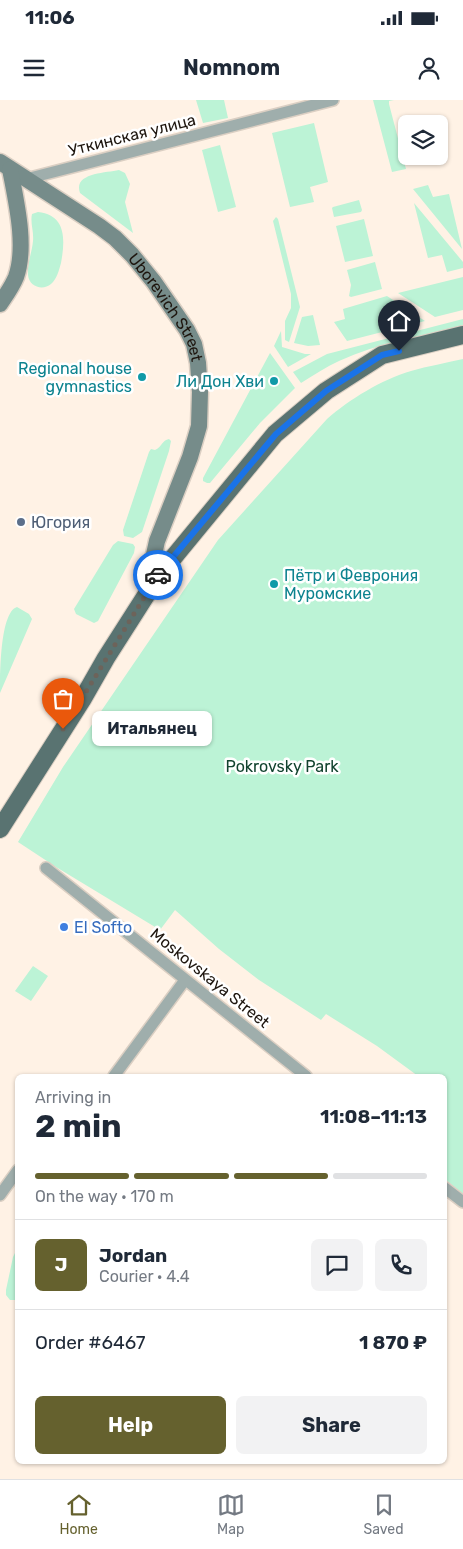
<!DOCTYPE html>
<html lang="en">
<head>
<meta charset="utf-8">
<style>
	:root { --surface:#fff; --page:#f2f2f3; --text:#1f2937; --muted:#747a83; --line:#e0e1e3; --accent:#65612e }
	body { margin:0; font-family:Rubik,sans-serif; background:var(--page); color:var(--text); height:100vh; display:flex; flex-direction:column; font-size:19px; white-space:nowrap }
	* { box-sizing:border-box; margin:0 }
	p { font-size:16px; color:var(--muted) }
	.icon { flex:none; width:28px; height:28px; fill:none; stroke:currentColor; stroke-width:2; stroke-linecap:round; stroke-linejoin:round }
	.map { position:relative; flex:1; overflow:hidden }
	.panel { position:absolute; left:15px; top:974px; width:432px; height:390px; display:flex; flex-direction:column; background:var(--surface); border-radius:8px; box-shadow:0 1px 4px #0004 }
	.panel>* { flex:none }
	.tools { position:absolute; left:398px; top:15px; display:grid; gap:10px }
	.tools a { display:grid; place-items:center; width:50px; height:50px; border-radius:8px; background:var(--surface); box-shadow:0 1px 4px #0004; font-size:25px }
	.pin { position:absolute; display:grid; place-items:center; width:42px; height:42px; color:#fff; margin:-51px -21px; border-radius:50% 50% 50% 0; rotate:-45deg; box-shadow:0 0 5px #0007 }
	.pin .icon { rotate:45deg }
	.courier { position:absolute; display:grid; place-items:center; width:50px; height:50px; margin:-25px; border:4px solid #1a73e8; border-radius:50%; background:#fff; color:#222; box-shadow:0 1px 6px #0007 }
	.bubble { position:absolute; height:35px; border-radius:8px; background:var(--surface); box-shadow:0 1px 4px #0004; font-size:16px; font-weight:700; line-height:35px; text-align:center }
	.summary em { font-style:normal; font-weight:700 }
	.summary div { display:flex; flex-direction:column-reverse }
	.summary { display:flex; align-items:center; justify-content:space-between; height:85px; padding:0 20px }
	h1 { font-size:32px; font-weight:700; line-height:38px }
	.bar { display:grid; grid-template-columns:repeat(4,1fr); gap:8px 5px; align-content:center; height:60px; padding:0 20px }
	.bar i { height:6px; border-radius:4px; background:var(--line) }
	.bar .active { background:var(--accent) }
	.bar p { grid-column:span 4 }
	.line { display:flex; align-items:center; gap:12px; padding:0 20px; border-top:1px solid var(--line) }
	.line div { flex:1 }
	.round { display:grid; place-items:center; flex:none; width:52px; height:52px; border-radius:8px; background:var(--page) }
	.action { display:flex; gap:10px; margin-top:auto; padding:10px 20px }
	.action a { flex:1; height:58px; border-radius:8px; background:var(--accent); color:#fff; font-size:20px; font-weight:700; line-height:58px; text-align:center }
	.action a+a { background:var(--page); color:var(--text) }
	.status { display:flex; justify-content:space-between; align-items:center; height:35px; padding:0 25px; background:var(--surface); direction:ltr }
	.status svg { height:14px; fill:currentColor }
	header { display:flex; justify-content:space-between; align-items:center; height:65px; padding:0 20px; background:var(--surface); font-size:22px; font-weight:700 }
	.tabs { display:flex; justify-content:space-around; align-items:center; height:70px; border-top:1px solid var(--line); background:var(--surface); font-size:14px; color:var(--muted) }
	.tabs a { display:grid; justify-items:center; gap:2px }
	.tabs .active { color:var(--accent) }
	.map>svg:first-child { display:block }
	.green { fill:#bcf3d6 }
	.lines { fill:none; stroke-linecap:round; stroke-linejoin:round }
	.street-casing { stroke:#dbcfc3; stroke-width:14 }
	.secondary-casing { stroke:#dbcfc3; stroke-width:19 }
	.primary-casing { stroke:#dbcfc3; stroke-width:20 }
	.street { stroke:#9faeac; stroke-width:11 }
	.secondary { stroke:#768c8a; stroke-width:16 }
	.primary { stroke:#597371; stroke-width:18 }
	.done { stroke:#6d635a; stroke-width:5; stroke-dasharray:0 9 }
	.route { stroke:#1a73e8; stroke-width:6 }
	.culture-dot { fill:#0f9aa8; stroke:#fff; stroke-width:2 }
	.service-dot { fill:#5c6f8a; stroke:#fff; stroke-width:2 }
	.shop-dot { fill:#3f7fe0; stroke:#fff; stroke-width:2 }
	.labels { text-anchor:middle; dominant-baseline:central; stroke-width:5; stroke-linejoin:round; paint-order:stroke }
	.street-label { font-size:16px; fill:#1e160f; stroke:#fff }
	.culture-label { font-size:16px; fill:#0d838f; stroke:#fff; text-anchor:end }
	.service-label { font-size:16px; fill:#4e5e75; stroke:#fff; text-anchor:start }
	.park-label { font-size:16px; fill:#12432f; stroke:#fff }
	.shop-label { font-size:16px; fill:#366cbe; stroke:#fff; text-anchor:start }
</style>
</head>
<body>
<div class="status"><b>11:06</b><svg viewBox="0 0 49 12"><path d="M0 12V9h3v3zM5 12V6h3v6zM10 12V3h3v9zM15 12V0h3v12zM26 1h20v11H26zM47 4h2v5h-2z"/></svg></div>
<header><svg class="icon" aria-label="menu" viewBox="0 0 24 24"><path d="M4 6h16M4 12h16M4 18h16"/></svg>Nomnom<svg class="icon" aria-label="person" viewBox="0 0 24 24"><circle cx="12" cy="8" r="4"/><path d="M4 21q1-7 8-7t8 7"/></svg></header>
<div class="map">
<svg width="463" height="1379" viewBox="0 0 463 1379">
	<rect width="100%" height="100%" fill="#fff2e5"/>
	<path class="green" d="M196 0H224L228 18 203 23Z
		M373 0H394L389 1V4L406 69 392 72Z
		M314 23 328 82 310 87 314 102 290 107 272 33Z
		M220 45 236 107 218 112 202 50Z
		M119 70 125 73 130 84 125 102 133 133 80 93C73 73 105 73 119 70Z
		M428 85 433 97 449 94 462 149 413 89Z
		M359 100 362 110 361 112 334 117 332 108 333 107Z
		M414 103 463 162V168L447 172 442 155 428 158Z
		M38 112C67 115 65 141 61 163 59 170 57 179 51 184 43 191 29 187 28 175 27 164 32 152 33 141 34 131 30 123 32 114Z
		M276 117 278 119 300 207 289 242 285 240V221L291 208V194L273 121Z
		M364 119 373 156 345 162 336 126Z
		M375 162 382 189 351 197 349 196 351 185 347 170Z
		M463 177V210L435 217 398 193Z
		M387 196 425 221 347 241 334 222 345 219 343 209Z
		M313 215 320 245 308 246 294 243 302 217Z
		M463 219V226C422 236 378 243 339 261 326 267 314 275 301 283L293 272 327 254Z
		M281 231 282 247 305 254H311L288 267 274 246Z
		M270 253 295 288 260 323 210 383H207L203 381V378Z
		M463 259V1094L445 1079V976H418L377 946 326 914 321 920 259 880 219 849 175 810 160 830 56 767 18 742 63 667 218 440 327 319C350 299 381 280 411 271 428 266 446 263 463 259Z
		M169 339 171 341 169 351 142 432 133 438 124 436 123 430 149 352 151 349 155 350C162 347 162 340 169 339Z
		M118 441 133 444 135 447 134 453 98 521 94 523 76 514 74 509 113 445Z
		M17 507 29 514 32 519 0 593C0 574 0 512 17 507Z
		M33 866 48 876 31 901 15 891Z
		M17 1149V1200H10L6 1195V1190L13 1157Z"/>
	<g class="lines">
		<g class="street-casing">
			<path id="street" d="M26 79 333 0
				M46 768 306 976
				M114 976 185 880
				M445 1088 463 1102
				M0 1095 18 1070"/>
		</g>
		<g class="secondary-casing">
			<g id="secondary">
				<path id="s1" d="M0 62 99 126 115 138 132 155 154 182 187 230 194 244 198 263 200 292 199 326 190 357 157 441 153 459 156 471 159 475"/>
				<path d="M0 204C6 195 12 187 16 177 27 146 16 101 10 69"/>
			</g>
		</g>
		<g class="primary-casing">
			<path id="primary" d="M0 729 82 600 106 558 159 475 275 334 326 291 382 255 463 235"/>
		</g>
		<use href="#street" class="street"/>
		<use href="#secondary" class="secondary"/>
		<use href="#primary" class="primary"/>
	</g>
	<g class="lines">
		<path class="done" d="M63 629 158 475"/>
		<path class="route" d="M158 475 276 334 326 291 382 255 399 251"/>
	</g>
	<g class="culture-dot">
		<circle cx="142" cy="277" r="5"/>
		<circle cx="274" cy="281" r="5"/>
		<circle cx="274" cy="484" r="5"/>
	</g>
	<circle class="service-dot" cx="21" cy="422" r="5"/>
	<circle class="shop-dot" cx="64" cy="827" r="5"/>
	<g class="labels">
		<g class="street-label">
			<text transform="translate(132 35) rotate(-14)">Уткинская улица</text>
			<text stroke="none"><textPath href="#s1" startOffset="225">Uborevich Street</textPath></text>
			<text transform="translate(210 878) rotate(39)">Moskovskaya Street</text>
		</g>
		<g class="culture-label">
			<text x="132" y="268">Regional house<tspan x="132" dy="18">gymnastics</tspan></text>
			<text x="264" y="281">Ли Дон Хви</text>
			<text x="284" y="475" text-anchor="start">Пётр и Феврония<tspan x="284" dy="18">Муромские</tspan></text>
		</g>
		<g class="service-label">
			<text x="31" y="422">Югория</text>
		</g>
		<g class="park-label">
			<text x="282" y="666">Pokrovsky Park</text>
		</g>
		<g class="shop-label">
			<text x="74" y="827">El Softo</text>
		</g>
	</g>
</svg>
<div class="tools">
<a><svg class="icon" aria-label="layers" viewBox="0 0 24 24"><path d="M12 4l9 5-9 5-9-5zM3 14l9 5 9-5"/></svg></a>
</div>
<div class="pin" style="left:63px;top:629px;background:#ea580c"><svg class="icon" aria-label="bag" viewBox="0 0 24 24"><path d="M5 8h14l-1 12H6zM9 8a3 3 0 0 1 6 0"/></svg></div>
<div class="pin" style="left:399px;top:251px;background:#1f2937"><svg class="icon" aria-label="home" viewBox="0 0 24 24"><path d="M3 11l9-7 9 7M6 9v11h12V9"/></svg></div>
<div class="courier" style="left:158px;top:475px"><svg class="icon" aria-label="car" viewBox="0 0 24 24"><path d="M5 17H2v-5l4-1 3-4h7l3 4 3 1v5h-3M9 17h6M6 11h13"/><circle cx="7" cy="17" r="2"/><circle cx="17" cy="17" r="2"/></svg></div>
<div class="bubble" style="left:92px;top:611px;width:120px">Итальянец</div>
<section class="panel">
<div class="summary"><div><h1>2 min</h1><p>Arriving in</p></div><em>11:08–11:13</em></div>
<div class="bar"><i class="active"></i><i class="active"></i><i class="active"></i><i></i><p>On the way · 170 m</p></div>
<div class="line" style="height:90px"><b class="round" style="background:var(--accent);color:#fff">J</b><div><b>Jordan</b><p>Courier · 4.4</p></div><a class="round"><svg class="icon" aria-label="chat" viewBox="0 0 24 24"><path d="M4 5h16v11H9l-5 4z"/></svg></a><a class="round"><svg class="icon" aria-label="phone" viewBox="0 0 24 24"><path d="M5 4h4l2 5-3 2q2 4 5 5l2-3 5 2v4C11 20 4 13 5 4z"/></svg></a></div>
<div class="line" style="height:65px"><div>Order #6467</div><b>1 870 ₽</b></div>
<div class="action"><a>Help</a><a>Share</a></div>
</section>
</div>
<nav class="tabs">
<a class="active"><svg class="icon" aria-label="home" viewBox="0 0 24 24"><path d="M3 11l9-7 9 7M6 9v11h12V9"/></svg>Home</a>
<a><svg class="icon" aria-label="map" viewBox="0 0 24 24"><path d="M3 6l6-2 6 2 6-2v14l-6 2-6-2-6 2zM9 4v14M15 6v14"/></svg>Map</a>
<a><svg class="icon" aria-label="saved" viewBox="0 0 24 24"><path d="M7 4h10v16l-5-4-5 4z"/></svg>Saved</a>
</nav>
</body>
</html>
